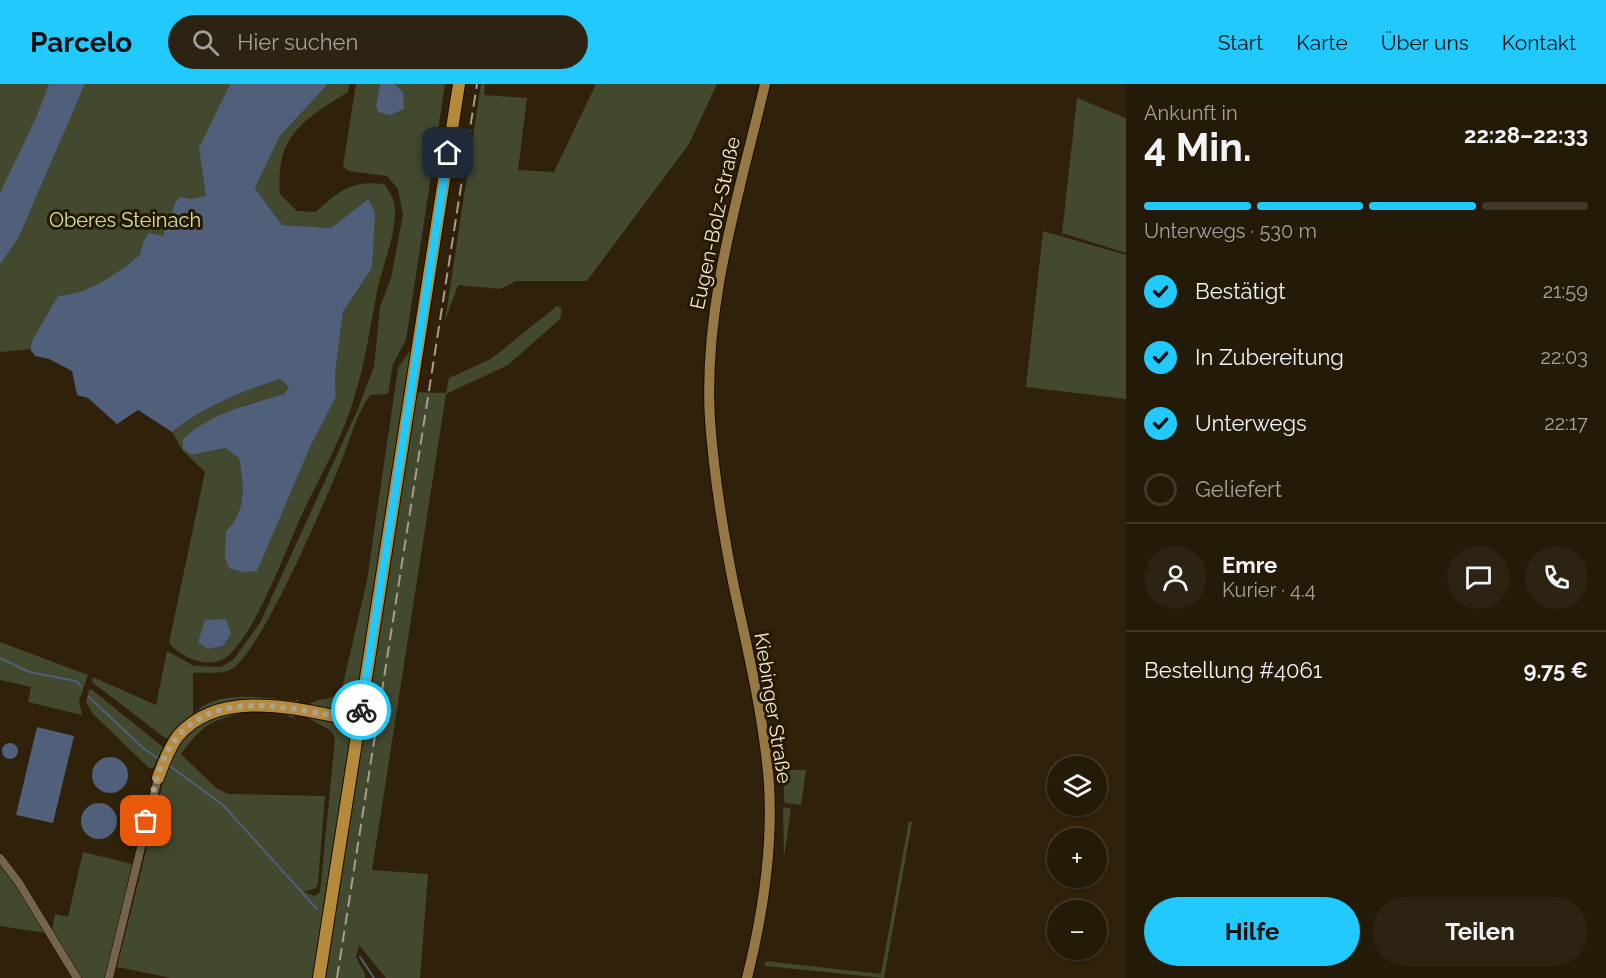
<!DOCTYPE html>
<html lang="de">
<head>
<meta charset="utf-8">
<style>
	:root { --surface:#241a08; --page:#2c2312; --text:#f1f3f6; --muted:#a3a19c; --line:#413829; --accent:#21c9fd }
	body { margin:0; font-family:Raleway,sans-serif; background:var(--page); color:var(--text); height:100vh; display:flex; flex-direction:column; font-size:22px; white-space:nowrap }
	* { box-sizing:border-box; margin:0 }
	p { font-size:20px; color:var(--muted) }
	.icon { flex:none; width:33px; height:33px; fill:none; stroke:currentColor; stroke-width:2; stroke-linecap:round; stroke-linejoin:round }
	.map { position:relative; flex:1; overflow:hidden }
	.details { display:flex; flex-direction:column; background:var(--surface); width:480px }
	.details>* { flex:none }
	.tools { position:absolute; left:1047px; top:672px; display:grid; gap:12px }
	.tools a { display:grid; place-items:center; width:60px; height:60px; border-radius:50%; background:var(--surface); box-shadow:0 2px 4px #0004,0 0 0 2px var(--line); font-size:30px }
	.pin { position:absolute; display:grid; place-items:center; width:51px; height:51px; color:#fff; margin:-26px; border-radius:12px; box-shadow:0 3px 9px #0006 }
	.courier { position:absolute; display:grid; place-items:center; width:60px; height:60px; margin:-30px; border:4px solid #21c9fd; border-radius:50%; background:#fff; color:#222; box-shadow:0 2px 8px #0007 }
	.head em { font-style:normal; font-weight:700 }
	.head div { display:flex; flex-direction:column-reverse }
	.head { display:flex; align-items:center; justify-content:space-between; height:102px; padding:0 18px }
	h1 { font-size:39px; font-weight:700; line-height:45px }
	.bar { display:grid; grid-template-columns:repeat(4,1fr); gap:9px 6px; align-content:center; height:72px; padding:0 18px }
	.bar i { height:8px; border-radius:4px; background:var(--line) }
	.bar .selected { background:var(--accent) }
	.bar p { grid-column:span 4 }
	.line { display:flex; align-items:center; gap:15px; padding:0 18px; border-top:2px solid var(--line) }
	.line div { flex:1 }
	.round { display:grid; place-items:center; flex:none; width:63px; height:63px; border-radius:32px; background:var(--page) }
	ol { padding:0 18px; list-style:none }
	li { display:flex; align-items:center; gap:18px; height:66px }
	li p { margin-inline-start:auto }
	li .icon { padding:6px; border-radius:50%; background:var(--accent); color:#111; stroke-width:4 }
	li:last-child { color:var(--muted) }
	li i { width:33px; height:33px; border:3px solid var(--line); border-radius:50% }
	.button { display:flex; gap:12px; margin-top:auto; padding:12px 18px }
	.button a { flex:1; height:69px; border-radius:36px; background:var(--accent); color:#111; font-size:24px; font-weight:700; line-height:69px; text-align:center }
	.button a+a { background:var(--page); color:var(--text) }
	header { display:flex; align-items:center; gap:36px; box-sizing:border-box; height:84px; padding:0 30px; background:var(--accent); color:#111 }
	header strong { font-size:28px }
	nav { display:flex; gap:33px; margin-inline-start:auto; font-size:21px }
	.search { width:420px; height:54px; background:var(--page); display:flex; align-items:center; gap:15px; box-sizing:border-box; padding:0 21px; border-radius:33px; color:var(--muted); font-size:22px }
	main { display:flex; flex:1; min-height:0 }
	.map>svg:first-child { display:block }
	.green { fill:#42492f }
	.water { fill:#505f7a }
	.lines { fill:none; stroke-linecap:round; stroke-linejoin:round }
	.stream { stroke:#505f7a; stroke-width:2 }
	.street-casing { stroke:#180b00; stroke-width:9 }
	.secondary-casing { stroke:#180b00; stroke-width:12 }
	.primary-casing { stroke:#180b00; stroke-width:14 }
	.street { stroke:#75644b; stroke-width:8 }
	.secondary { stroke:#957843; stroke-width:10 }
	.primary { stroke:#b58b3b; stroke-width:12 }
	.rail { stroke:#a99d8c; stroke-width:2; stroke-dasharray:12 6; stroke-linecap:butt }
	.done { stroke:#ada291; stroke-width:6; stroke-dasharray:0 10.8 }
	.route { stroke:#21c9fd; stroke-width:8 }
	.labels { text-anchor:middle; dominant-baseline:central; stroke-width:6; stroke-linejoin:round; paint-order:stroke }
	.park-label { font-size:20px; fill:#d2e1a7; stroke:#261902 }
	.street-label { font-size:20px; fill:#f1e7d9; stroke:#261902 }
</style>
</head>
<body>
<header>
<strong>Parcelo</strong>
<div class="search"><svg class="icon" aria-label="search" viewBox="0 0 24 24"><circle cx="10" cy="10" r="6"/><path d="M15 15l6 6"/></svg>Hier suchen</div>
<nav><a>Start</a><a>Karte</a><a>Über uns</a><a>Kontakt</a></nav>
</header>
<main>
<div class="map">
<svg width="1126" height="894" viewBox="0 0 1126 894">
	<rect width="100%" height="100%" fill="#30220a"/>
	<path class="green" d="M0 0H55L0 119Z
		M85 0H230L220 21 204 204 33 255 30 265 0 268V181L19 153Z
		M328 0H349L348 8C303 36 275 52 280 110L297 127 316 128C339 107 351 96 384 100 392 110 396 119 395 133 393 159 382 183 377 208 370 243 365 280 354 314 343 353 319 394 302 430 286 466 256 547 229 571 212 587 182 575 169 559L205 388 183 367 172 348C205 322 241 308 280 295L289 303 284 310 243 321 192 371 225 364 239 374C244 402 247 426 226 447L256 487 311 361 336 313 335 292 343 228 372 184 368 115 331 144 282 141 255 104 280 52Z
		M356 0H380L376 21 403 8 395 0H445L406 256 393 280 388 310 370 311C356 331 350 356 341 378 325 417 261 570 230 586 219 591 204 587 193 589V632C212 604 266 614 295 617L300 614 295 621 247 617 171 655 165 654 92 598 93 593 156 621 167 567 194 582 221 583 233 576 260 539 357 327 374 283 380 223 391 194 403 131 398 105 387 92 349 87 343 82Z
		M481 0H485L484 11 527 14 518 86 554 88 596 0H717L689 60 587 197H516L500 205 458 201 445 237Z
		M1077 14 1126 34V169L1062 149Z
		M1043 147 1126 171V315L1026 303Z
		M557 222 562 225 560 235 508 281 446 310 372 786 428 790 420 894H386L359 861 356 873 365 890V894H171L117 883 166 687C191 624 231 624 290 629L296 636C274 620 232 628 210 640 198 647 189 659 181 670L216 704 228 710 325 712 318 798 316 804 304 808 315 812 320 808 335 655 331 647 308 634V621C320 612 332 619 342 605L367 496 398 284 411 265 404 308 446 309 449 294 491 275Z
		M0 558 88 591 79 617 82 631 28 618 31 603 0 596Z
		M91 605 163 663 153 684H149L93 630 86 618 89 606Z
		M783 686H806L801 721 785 719 784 716Z
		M783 723 791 725 784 773Z
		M909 737 912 738 884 894 765 882V877L881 890Z
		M83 768 132 780 106 894H81L52 846 55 830 68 833Z
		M0 779 17 800 46 849 0 842Z"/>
	<path class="water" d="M49 0H85L19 153 0 181V109L36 34Z
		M230 0H328L280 52 255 104 282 141 331 144 368 115 375 128 372 184 343 228 335 292 336 313 311 361 257 487 243 488 229 484 225 474 226 447C247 426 244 402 239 374L225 364 192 371 183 365V355C211 329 248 320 284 310L289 303 280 295C241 308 205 322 172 348L138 326 117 340 88 314 77 311 72 287 49 275 35 272 30 265 33 255 58 212C89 210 117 190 140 171L143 158 149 149 163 152 176 117 181 113 191 115 206 112 199 64Z
		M380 0H395L403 8 404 25 390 31 378 28 376 21Z
		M226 535 231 550 223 562 208 565 198 558 205 536Z
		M37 643 74 652 53 739 16 731Z
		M2 667a8 8 0 1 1 16 0a8 8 0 1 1-16 0Z
		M92 691a18 18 0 1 1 36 0a18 18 0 1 1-36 0Z
		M81 737a18 18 0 1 1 36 0a18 18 0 1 1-36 0Z"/>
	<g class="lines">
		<path class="stream" d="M0 574 29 588 76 597 81 602
			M89 613 143 664 159 675
			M167 680 223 721 317 825
			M360 873 374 894"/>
		<g class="street-casing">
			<path id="street" d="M0 774 19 799 77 894
				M109 894 158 694"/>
		</g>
		<g class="secondary-casing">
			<path id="secondary" d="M747 894C763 830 773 766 769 700 764 633 748 568 734 503 723 448 714 392 710 336 703 221 739 111 765 0"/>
		</g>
		<g class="primary-casing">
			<path id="primary" d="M158 694C163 680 169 664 178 652 222 601 304 627 359 637
				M319 894 459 0"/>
		</g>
		<use href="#street" class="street"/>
		<use href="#secondary" class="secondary"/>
		<use href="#primary" class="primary"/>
		<path class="rail" d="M337 894 477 0"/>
	</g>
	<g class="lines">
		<path class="done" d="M146 737C153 709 159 674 179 651 224 602 302 627 359 637L361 626"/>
		<path class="route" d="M361 626 448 69"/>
	</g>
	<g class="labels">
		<g class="park-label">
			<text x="125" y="136">Oberes Steinach</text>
		</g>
		<g class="street-label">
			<text transform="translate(715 139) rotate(-78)">Eugen-Bolz-Straße</text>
			<text transform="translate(773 624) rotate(81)">Kiebinger Straße</text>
		</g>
	</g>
</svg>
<div class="tools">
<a><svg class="icon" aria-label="layers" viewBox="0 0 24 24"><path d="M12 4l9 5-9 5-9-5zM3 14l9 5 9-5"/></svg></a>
<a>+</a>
<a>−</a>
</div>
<div class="pin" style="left:146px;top:737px;background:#ea580c"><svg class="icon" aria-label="bag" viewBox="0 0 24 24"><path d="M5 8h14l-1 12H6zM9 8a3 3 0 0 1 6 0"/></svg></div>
<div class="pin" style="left:448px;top:69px;background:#1f2937"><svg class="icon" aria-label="home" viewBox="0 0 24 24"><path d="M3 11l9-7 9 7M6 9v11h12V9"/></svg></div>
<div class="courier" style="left:361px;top:626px"><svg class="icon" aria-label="bike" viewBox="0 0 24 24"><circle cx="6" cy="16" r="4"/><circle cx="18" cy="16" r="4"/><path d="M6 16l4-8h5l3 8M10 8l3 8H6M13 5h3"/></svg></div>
</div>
<section class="details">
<div class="head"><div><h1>4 Min.</h1><p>Ankunft in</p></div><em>22:28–22:33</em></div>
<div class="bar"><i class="selected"></i><i class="selected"></i><i class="selected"></i><i></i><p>Unterwegs · 530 m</p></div>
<ol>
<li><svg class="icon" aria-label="check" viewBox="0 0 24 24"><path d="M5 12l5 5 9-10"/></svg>Bestätigt<p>21:59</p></li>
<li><svg class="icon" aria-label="check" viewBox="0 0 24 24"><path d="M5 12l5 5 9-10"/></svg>In Zubereitung<p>22:03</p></li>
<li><svg class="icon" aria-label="check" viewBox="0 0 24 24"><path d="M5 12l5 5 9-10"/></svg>Unterwegs<p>22:17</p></li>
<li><i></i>Geliefert</li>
</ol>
<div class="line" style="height:108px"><a class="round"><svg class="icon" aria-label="person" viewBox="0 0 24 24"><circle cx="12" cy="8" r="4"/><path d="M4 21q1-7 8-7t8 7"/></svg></a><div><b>Emre</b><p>Kurier · 4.4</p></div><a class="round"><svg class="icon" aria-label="chat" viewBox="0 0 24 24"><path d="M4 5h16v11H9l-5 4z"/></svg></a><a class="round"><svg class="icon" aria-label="phone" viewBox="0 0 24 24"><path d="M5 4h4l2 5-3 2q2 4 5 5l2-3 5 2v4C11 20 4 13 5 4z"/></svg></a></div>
<div class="line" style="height:78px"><div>Bestellung #4061</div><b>9.75 €</b></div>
<div class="button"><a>Hilfe</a><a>Teilen</a></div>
</section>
</main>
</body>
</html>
